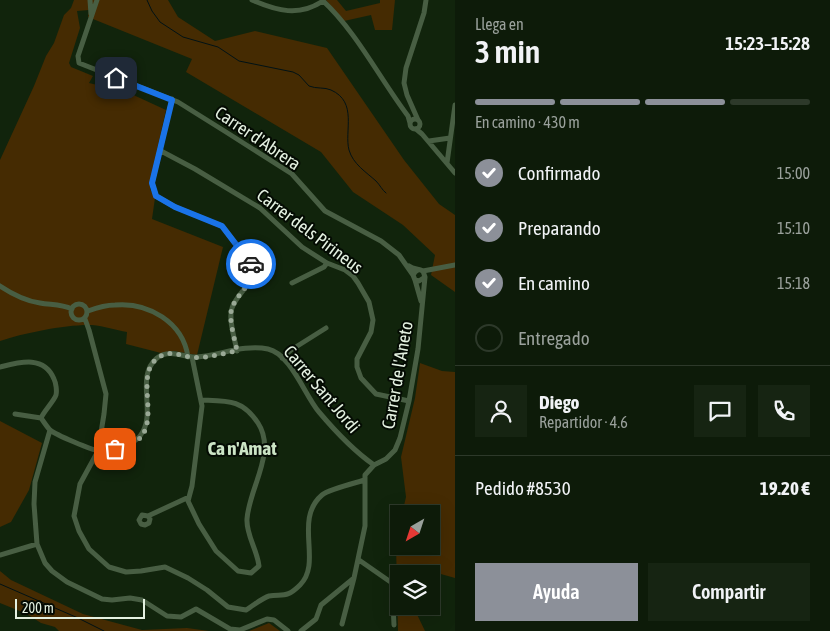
<!DOCTYPE html>
<html lang="es">
<head>
<meta charset="utf-8">
<style>
	:root { --surface:#0d1b09; --page:#162412; --text:#f1f3f6; --muted:#9aa19c; --line:#2d392a; --accent:#8c9099 }
	body { margin:0; font-family:"Asap Condensed",sans-serif; background:var(--page); color:var(--text); height:100vh; display:flex; flex-direction:column; font-size:19px; white-space:nowrap }
	* { box-sizing:border-box; margin:0 }
	p { font-size:16px; color:var(--muted) }
	.icon { flex:none; width:28px; height:28px; fill:none; stroke:currentColor; stroke-width:2; stroke-linecap:round; stroke-linejoin:round }
	.map { position:relative; flex:1; overflow:hidden }
	.side { display:flex; flex-direction:column; background:var(--surface); width:375px }
	.side>* { flex:none }
	.needle { width:32px; rotate:219deg }
	.buttons { position:absolute; left:390px; top:505px; display:grid; gap:10px }
	.buttons a { display:grid; place-items:center; width:50px; height:50px; border-radius:0px; background:var(--surface); box-shadow:0 5px 20px #0002,0 0 0 1px var(--line); font-size:25px }
	.scale { position:absolute; left:15px; bottom:12px; width:130px; box-sizing:border-box; padding-left:5px; border:2px solid #e4f1e1; border-top:0; font-size:14px; line-height:18px; white-space:nowrap; color:#e4f1e1; -webkit-text-stroke:4px #040b03; paint-order:stroke }
	.pin { position:absolute; display:grid; place-items:center; width:42px; height:42px; color:#fff; margin:-21px; border-radius:10px; box-shadow:0 2px 8px #0006 }
	.courier { position:absolute; display:grid; place-items:center; width:50px; height:50px; margin:-25px; border:4px solid #1a73e8; border-radius:50%; background:#fff; color:#222; box-shadow:0 1px 6px #0007 }
	.summary em { font-style:normal; font-weight:600 }
	.summary div { display:flex; flex-direction:column-reverse }
	.summary { display:flex; align-items:center; justify-content:space-between; height:85px; padding:0 20px }
	h1 { font-size:32px; font-weight:600; line-height:38px }
	.bar { display:grid; grid-template-columns:repeat(4,1fr); gap:8px 5px; align-content:center; height:60px; padding:0 20px }
	.bar i { height:6px; border-radius:4px; background:var(--line) }
	.bar .current { background:var(--accent) }
	.bar p { grid-column:span 4 }
	.line { display:flex; align-items:center; gap:12px; padding:0 20px; border-top:1px solid var(--line) }
	.line div { flex:1 }
	.round { display:grid; place-items:center; flex:none; width:52px; height:52px; border-radius:0px; background:var(--page) }
	ol { padding:0 20px; list-style:none }
	li { display:flex; align-items:center; gap:15px; height:55px }
	li p { margin-inline-start:auto }
	li .icon { padding:5px; border-radius:50%; background:var(--accent); color:#fff; stroke-width:4 }
	li:last-child { color:var(--muted) }
	li i { width:28px; height:28px; border:2px solid var(--line); border-radius:50% }
	.action { display:flex; gap:10px; margin-top:auto; padding:10px 20px }
	.action a { flex:1; height:58px; border-radius:0px; background:var(--accent); color:#fff; font-size:20px; font-weight:600; line-height:58px; text-align:center }
	.action a+a { background:var(--page); color:var(--text) }
	main { display:flex; flex:1; min-height:0 }
	.map>svg:first-child { display:block }
	.green { fill:#452b02 }
	.lines { fill:none; stroke-linecap:round; stroke-linejoin:round }
	.stream { stroke:#011215; stroke-width:1 }
	.minor { stroke:#485e43; stroke-width:5 }
	.done { stroke:#9aa996; stroke-width:5; stroke-dasharray:0 9 }
	.route { stroke:#1a73e8; stroke-width:6 }
	.labels { text-anchor:middle; dominant-baseline:central; stroke-width:4; stroke-linejoin:round; paint-order:stroke }
	.street-label { font-size:18px; fill:#e4f1e1; stroke:#040b03 }
	.neighbourhood-label { font-size:19px; font-weight:bold; fill:#cbe4c5; stroke:#040b03 }
</style>
</head>
<body>
<main>
<div class="map">
<svg width="455" height="631" viewBox="0 0 455 631">
	<rect width="100%" height="100%" fill="#11240c"/>
	<path class="green" d="M74 0H168L178 17 215 41 255 31 327 48 404 160 439 204 455 215V292L431 275 435 255 403 225 353 192 321 152 186 72 192 59 88 17 89 10 77 11 80 28 69 63 71 67 93 76 89 83 127 92 166 110 150 182V189L155 198 152 219 223 247 197 355 174 351 161 353 126 344 127 332C116 330 104 326 92 325 68 324 23 333 0 341V160L34 86 46 56 54 43 64 15 71 8Z
		M326 0H337L346 11 380 3V0H395L392 30H375L371 15 344 21Z
		M420 363 442 371 455 372V578L430 571 415 570 412 574H399V606H413L425 631H398L396 545 399 531V546H431V514H402L406 497 401 457 415 398Z
		M0 421 42 443 29 490 11 522 0 527Z
		M0 571 11 580 83 614 142 630 187 628 209 631H59L55 627 41 623 27 614 0 603Z
		M269 623 280 631H249Z"/>
	<g class="lines">
		<path class="stream" d="M147 0 152 11 160 22 183 37 218 47 239 61 293 72 299 75 309 86C316 89 325 87 331 90 358 102 344 131 349 150 353 164 366 172 376 181 380 185 382 190 386 193
			M0 584 78 618 104 631"/>
		<path class="minor" d="M90 0 91 14
			M97 0 78 56 79 63 178 102 226 132 292 174 325 211 381 241 399 255 413 275
			M252 0C277 11 299 17 323 1
			M322 0C356 31 380 79 408 116L410 123
			M172 99 152 183 156 196 175 207 222 226 254 268C253 285 237 293 232 308 228 319 235 340 237 351
			M410 124a5 5 0 1 1 10 0a5 5 0 1 1-10 0Z
			M418 120 407 95 404 83 406 68 424 13 426 0
			M416 129 422 134 455 173
			M429 141 450 138
			M161 151 195 169 260 208 302 247 327 263 345 270 353 276 358 283 369 302 373 320 371 332 357 359V367L361 378 376 394 409 401
			M447 163 455 105
			M409 266C414 270 418 268 423 271L425 277 419 281 415 280 413 275 415 272 418 270
			M423 271 455 265
			M415 280 421 301
			M292 283 324 267 327 263
			M0 286C12 294 26 301 40 303 51 305 61 304 72 309
			M71 312a8 8 0 1 1 16 0a8 8 0 1 1-16 0Z
			M88 311C96 308 105 305 115 305 148 302 183 322 188 357
			M85 319 89 330 106 394 104 414 98 451 80 484 74 516 79 531 89 549 109 567 126 572 141 571 165 567 188 578 207 590 228 607 246 610C253 606 262 598 269 596 284 594 287 598 300 585 323 562 293 520 322 495 329 489 355 483 365 480
			M192 357 202 406 192 486 188 501 199 524 216 551 238 571 251 573 259 566C257 549 246 535 247 519 249 488 277 452 258 423 242 399 227 401 201 400
			M282 358 291 350 326 328
			M0 367C20 362 44 355 54 379 56 383 57 391 56 395 54 401 44 411 41 418
			M15 414 41 418
			M41 418C44 422 47 427 50 430 56 435 92 450 99 451 112 452 132 446 140 436 158 414 134 377 157 358 171 348 183 358 197 357 220 355 245 344 268 349 291 354 305 396 319 412 335 431 354 451 374 465
			M50 430 35 482 34 504 37 544 45 563 52 571 67 582 102 599 112 600 130 598 142 600 167 616 181 617 196 609 230 629 240 630 267 619 274 620 288 631
			M148 516 150 519 149 523 145 525 141 524 139 520 142 515 148 516 189 497
			M0 555 37 544
			M359 560 392 583 394 625
			M342 624 354 578
			M301 631 316 619 321 605 354 578 365 526V475L374 465 386 459 395 450 400 438 409 401 418 349 425 277"/>
	</g>
	<g class="lines">
		<path class="done" d="M115 449C121 447 129 446 134 443 165 424 130 372 161 356 172 350 180 356 191 357 206 359 223 353 237 351 235 340 228 318 232 308 237 293 253 285 254 268L251 264"/>
		<path class="route" d="M116 78 172 100 152 183 156 196 175 207 222 226 251 264"/>
	</g>
	<g class="labels">
		<g class="street-label">
			<text transform="translate(258 138) rotate(34)">Carrer d'Abrera</text>
			<text transform="translate(310 231) rotate(37)">Carrer dels Pirineus</text>
			<text transform="translate(397 375) rotate(-80)">Carrer de l'Aneto</text>
			<text transform="translate(322 389) rotate(50)">Carrer Sant Jordi</text>
		</g>
		<g class="neighbourhood-label">
			<text x="242" y="448">Ca n'Amat</text>
		</g>
	</g>
</svg>
<div class="buttons">
<a><svg class="needle" viewBox="-14 -14 28 28"><path d="M0-13l5 13h-10z" fill="#e53935"/><path d="M0 13l5-13h-10z" fill="#9aa19c"/></svg></a>
<a><svg class="icon" aria-label="layers" viewBox="0 0 24 24"><path d="M12 4l9 5-9 5-9-5zM3 14l9 5 9-5"/></svg></a>
</div>
<div class="scale">200 m</div>
<div class="pin" style="left:115px;top:449px;background:#ea580c"><svg class="icon" aria-label="bag" viewBox="0 0 24 24"><path d="M5 8h14l-1 12H6zM9 8a3 3 0 0 1 6 0"/></svg></div>
<div class="pin" style="left:116px;top:78px;background:#1f2937"><svg class="icon" aria-label="home" viewBox="0 0 24 24"><path d="M3 11l9-7 9 7M6 9v11h12V9"/></svg></div>
<div class="courier" style="left:251px;top:264px"><svg class="icon" aria-label="car" viewBox="0 0 24 24"><path d="M5 17H2v-5l4-1 3-4h7l3 4 3 1v5h-3M9 17h6M6 11h13"/><circle cx="7" cy="17" r="2"/><circle cx="17" cy="17" r="2"/></svg></div>
</div>
<section class="side">
<div class="summary"><div><h1>3 min</h1><p>Llega en</p></div><em>15:23–15:28</em></div>
<div class="bar"><i class="current"></i><i class="current"></i><i class="current"></i><i></i><p>En camino · 430 m</p></div>
<ol>
<li><svg class="icon" aria-label="check" viewBox="0 0 24 24"><path d="M5 12l5 5 9-10"/></svg>Confirmado<p>15:00</p></li>
<li><svg class="icon" aria-label="check" viewBox="0 0 24 24"><path d="M5 12l5 5 9-10"/></svg>Preparando<p>15:10</p></li>
<li><svg class="icon" aria-label="check" viewBox="0 0 24 24"><path d="M5 12l5 5 9-10"/></svg>En camino<p>15:18</p></li>
<li><i></i>Entregado</li>
</ol>
<div class="line" style="height:90px"><a class="round"><svg class="icon" aria-label="person" viewBox="0 0 24 24"><circle cx="12" cy="8" r="4"/><path d="M4 21q1-7 8-7t8 7"/></svg></a><div><b>Diego</b><p>Repartidor · 4.6</p></div><a class="round"><svg class="icon" aria-label="chat" viewBox="0 0 24 24"><path d="M4 5h16v11H9l-5 4z"/></svg></a><a class="round"><svg class="icon" aria-label="phone" viewBox="0 0 24 24"><path d="M5 4h4l2 5-3 2q2 4 5 5l2-3 5 2v4C11 20 4 13 5 4z"/></svg></a></div>
<div class="line" style="height:65px"><div>Pedido #8530</div><b>19.20 €</b></div>
<div class="action"><a>Ayuda</a><a>Compartir</a></div>
</section>
</main>
</body>
</html>
